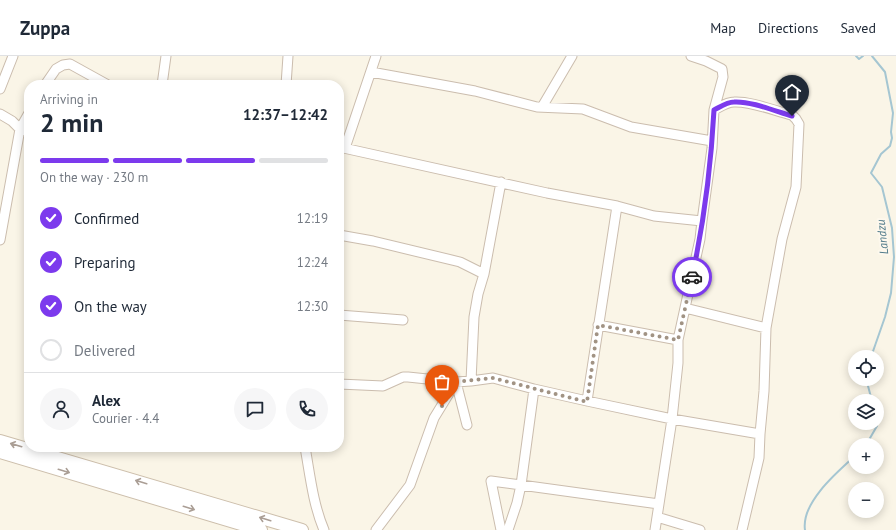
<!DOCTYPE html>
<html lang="en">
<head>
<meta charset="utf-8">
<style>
	:root { --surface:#fff; --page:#f6f6f7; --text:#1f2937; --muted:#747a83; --line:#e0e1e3; --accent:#7c3aed }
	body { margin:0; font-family:"PT Sans",sans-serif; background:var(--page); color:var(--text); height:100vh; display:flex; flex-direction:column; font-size:15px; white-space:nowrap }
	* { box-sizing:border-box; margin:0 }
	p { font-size:13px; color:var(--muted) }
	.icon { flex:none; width:22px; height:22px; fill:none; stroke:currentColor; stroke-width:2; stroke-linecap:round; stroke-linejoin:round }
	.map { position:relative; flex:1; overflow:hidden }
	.details { position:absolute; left:24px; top:24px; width:320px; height:372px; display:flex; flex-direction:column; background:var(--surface); border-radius:16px; box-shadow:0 2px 10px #0003 }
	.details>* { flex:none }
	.tools { position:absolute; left:848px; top:294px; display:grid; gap:8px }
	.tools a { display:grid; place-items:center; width:36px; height:36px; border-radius:50%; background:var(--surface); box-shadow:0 2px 10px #0003; font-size:20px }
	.pin { position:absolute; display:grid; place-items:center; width:34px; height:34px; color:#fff; margin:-41px -17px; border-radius:50% 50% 50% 0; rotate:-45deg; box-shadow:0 0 4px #0007 }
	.pin .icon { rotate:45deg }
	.courier { position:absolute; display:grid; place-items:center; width:40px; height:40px; margin:-20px; border:3px solid #7c3aed; border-radius:50%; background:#fff; color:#222; box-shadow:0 1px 5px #0007 }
	.head em { font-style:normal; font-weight:700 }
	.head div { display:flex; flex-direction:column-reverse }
	.head { display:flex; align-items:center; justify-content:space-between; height:68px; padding:0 16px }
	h1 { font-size:26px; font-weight:700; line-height:30px }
	.bar { display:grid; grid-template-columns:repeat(4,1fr); gap:6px 4px; align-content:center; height:48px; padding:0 16px }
	.bar i { height:5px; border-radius:3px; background:var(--line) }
	.bar .current { background:var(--accent) }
	.bar p { grid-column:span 4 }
	.line { display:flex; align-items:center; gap:10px; padding:0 16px; border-top:1px solid var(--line) }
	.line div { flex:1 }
	.round { display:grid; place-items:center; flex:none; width:42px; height:42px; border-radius:21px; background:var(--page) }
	ol { padding:0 16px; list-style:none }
	li { display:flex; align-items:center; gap:12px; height:44px }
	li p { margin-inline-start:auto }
	li .icon { padding:4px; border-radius:50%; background:var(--accent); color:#fff; stroke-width:4 }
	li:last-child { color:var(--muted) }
	li i { width:22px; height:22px; border:2px solid var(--line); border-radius:50% }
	header { display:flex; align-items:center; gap:24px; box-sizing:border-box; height:56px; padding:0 20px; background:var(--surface); border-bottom:1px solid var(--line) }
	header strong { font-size:19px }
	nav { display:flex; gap:22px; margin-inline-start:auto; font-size:14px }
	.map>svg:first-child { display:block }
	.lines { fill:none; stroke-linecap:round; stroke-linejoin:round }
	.stream { stroke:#a5c6d2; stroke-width:2 }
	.street-casing { stroke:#cbbdae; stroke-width:11 }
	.secondary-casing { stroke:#cdbfac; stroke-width:14 }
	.street { stroke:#fff; stroke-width:9 }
	.secondary { stroke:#fff; stroke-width:12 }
	.oneway { stroke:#aa9e95 }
	.done { stroke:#a19384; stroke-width:4; stroke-dasharray:0 7.2 }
	.route { stroke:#7c3aed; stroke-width:5 }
	.labels { text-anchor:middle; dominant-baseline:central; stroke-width:4; stroke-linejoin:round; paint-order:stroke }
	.water-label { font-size:12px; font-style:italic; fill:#4d7888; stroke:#fdf8ed }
</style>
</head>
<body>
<header>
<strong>Zuppa</strong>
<nav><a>Map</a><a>Directions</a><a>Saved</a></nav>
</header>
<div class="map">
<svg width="896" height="474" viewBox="0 0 896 474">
	<rect width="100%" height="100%" fill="#faf5e7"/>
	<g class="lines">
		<path class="stream" d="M856 0 859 3 863 0
			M871 301 885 261 891 237 894 201 892 172 882 131 871 117 881 98 890 90 892 82 891 76 893 57 885 16 872 0
			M869 323 868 330 872 345
			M866 389 877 370V367
			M805 474C801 447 836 417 855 400"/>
		<g class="street-casing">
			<path id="street" d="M691 0 706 5 722 13 723 21 714 54 712 92 702 165
				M371 16 475 35 537 51 583 53 631 71 712 85
				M45 29 56 13 63 9 70 8 108 29
				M162 29 166 0
				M286 29 288 0
				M0 33 13 0
				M542 51 572 0
				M714 54C720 51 727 46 734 46 751 45 775 55 792 59L796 63 799 68 796 131 782 183 766 272 764 335 760 378 759 402 742 474
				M0 58 12 65 20 73 29 76
				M339 91 547 137 617 150
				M345 92 376 0
				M339 179 373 185 460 206 484 218 478 238 474 261 471 325 456 326 408 321H403L383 330 339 328
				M0 184 20 73 29 57
				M484 218 501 126
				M685 252 766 272
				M339 259 403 264
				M598 269 678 284
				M471 325 493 322 534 333 521 429 659 448 655 474
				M456 326 467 369
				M534 333 587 345 672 363 659 448
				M587 345 617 150 654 160 702 165 700 183 678 284V307L672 363 760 378
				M305 391C310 419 313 448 324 474
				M657 461 700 474
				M376 474 410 429 434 362 456 326
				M501 474 491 425 521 429 517 447 508 474"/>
		</g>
		<g class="secondary-casing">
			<path id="secondary" d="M0 385 302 474
				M0 396 261 474"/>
		</g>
		<use href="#street" class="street"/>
		<use href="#secondary" class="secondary"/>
	</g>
	<defs><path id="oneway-shaft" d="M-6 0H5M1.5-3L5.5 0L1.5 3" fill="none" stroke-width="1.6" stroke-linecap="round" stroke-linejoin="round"/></defs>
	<g class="oneway">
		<use href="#oneway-shaft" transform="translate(16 389) rotate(-164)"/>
		<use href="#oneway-shaft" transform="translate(64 415) rotate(17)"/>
		<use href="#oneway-shaft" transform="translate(141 426) rotate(-163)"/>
		<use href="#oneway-shaft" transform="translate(189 452) rotate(17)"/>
		<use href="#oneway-shaft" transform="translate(265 463) rotate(-163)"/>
	</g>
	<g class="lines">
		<path class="done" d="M442 350 456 326 493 322 587 346 598 269 678 284 692 221"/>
		<path class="route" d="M692 221C704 166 711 110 714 54 720 51 727 46 734 46 751 45 775 55 792 60"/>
	</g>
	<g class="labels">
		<g class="water-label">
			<text transform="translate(882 181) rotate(-96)">Landzu</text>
		</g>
	</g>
</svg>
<div class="tools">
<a><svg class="icon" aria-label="locate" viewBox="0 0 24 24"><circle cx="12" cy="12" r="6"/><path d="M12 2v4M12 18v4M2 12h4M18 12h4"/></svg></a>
<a><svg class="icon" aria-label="layers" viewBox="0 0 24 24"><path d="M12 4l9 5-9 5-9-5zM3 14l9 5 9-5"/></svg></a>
<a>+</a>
<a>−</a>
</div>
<div class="pin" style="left:442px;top:350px;background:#ea580c"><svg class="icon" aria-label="bag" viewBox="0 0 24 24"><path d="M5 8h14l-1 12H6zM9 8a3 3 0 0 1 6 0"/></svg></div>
<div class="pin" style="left:792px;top:60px;background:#1f2937"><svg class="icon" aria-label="home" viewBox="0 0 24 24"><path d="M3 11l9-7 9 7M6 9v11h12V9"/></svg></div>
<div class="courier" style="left:692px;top:221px"><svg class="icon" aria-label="car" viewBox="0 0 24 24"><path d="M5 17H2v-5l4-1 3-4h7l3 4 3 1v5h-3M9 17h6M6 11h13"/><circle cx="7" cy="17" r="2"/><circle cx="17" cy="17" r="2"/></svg></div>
<section class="details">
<div class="head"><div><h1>2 min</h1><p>Arriving in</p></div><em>12:37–12:42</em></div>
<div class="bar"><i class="current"></i><i class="current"></i><i class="current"></i><i></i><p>On the way · 230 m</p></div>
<ol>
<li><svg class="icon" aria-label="check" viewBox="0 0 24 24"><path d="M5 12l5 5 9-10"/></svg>Confirmed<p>12:19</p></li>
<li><svg class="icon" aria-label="check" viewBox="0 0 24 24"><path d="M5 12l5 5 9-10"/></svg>Preparing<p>12:24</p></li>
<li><svg class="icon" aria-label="check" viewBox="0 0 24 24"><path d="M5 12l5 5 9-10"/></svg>On the way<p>12:30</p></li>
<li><i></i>Delivered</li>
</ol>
<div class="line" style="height:72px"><a class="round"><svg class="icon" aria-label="person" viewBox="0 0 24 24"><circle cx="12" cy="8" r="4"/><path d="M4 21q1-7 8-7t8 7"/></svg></a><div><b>Alex</b><p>Courier · 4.4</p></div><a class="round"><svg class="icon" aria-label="chat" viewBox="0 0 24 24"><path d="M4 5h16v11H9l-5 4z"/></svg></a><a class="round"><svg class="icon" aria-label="phone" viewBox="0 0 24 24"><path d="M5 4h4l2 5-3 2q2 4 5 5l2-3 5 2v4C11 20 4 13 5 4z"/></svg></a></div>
</section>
</div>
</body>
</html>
